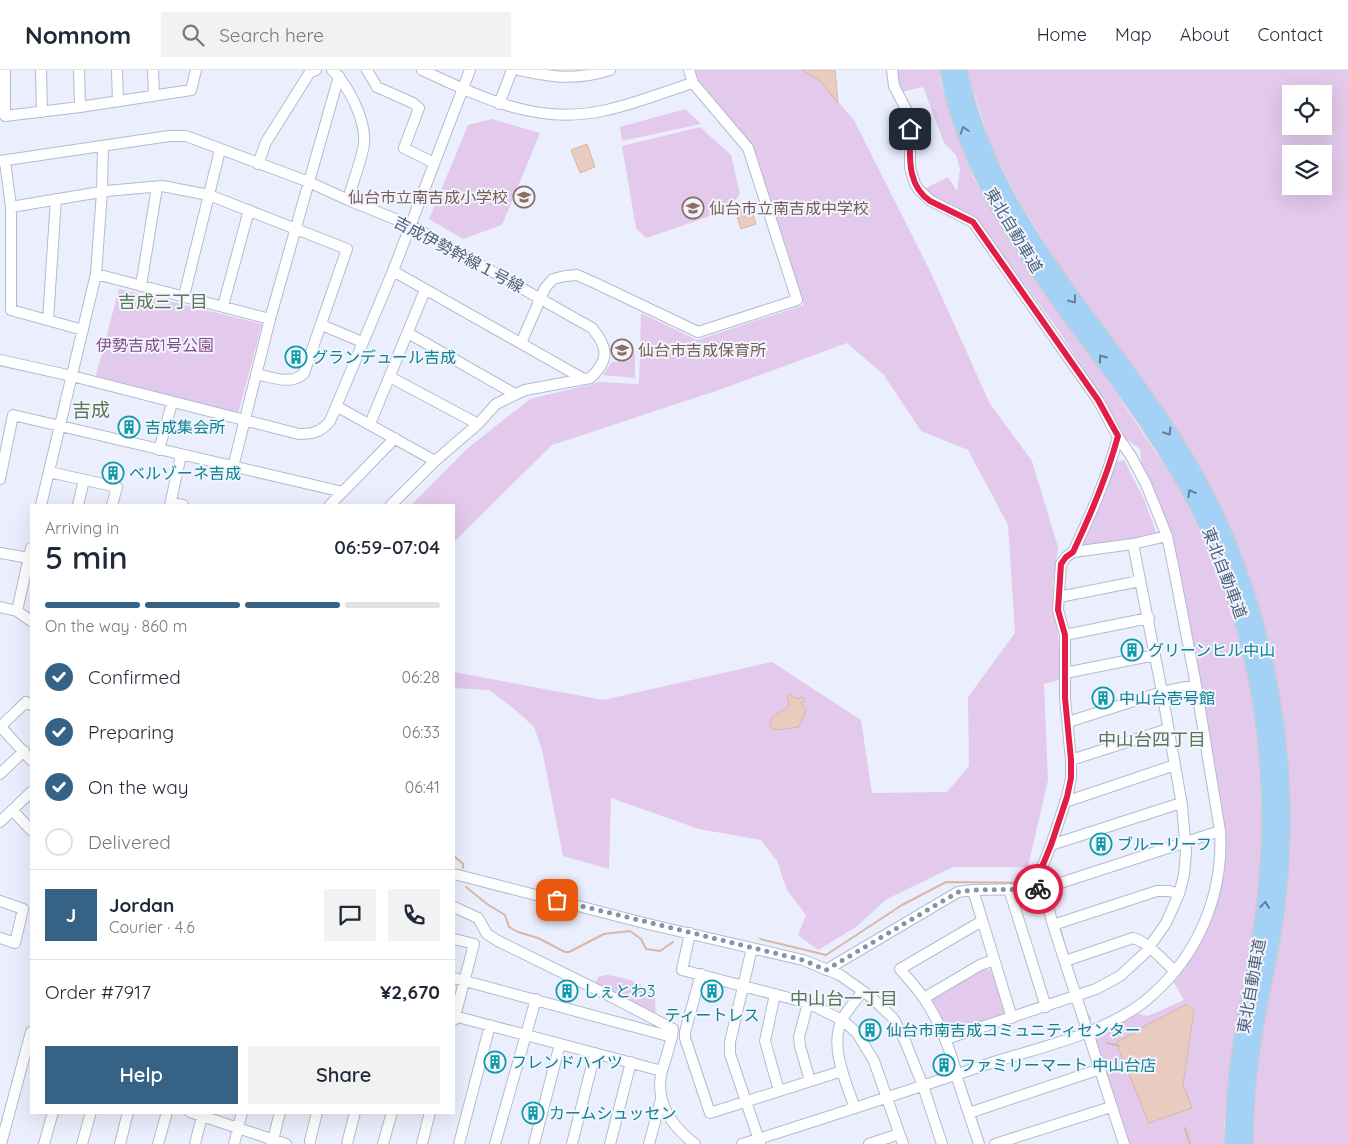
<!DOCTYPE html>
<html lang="en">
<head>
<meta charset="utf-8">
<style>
	:root { --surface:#fff; --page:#f2f2f3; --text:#1f2937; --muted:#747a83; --line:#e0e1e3; --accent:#366385 }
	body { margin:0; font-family:Quicksand,"Noto Sans JP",sans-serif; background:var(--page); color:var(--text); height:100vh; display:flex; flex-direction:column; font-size:19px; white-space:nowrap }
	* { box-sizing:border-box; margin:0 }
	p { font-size:16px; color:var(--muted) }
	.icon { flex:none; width:28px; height:28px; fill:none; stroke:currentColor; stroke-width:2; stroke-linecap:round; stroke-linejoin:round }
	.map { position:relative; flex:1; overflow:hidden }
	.sheet { position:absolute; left:30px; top:434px; width:425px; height:610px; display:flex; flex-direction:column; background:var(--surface); border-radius:0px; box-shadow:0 5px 20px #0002 }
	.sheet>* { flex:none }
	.buttons { position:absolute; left:1282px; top:15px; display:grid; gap:10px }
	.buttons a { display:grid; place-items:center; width:50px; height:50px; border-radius:0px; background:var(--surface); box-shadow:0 5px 20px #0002; font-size:25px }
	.pin { position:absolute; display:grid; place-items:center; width:42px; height:42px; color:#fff; margin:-21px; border-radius:10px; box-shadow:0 2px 8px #0006 }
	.courier { position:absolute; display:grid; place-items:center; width:50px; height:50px; margin:-25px; border:4px solid #e11d48; border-radius:50%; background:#fff; color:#222; box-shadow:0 1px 6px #0007 }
	.overview em { font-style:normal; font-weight:600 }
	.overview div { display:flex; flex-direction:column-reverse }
	.overview { display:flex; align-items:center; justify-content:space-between; height:85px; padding:0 15px }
	h1 { font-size:32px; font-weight:600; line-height:38px }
	.bar { display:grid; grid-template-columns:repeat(4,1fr); gap:8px 5px; align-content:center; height:60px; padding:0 15px }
	.bar i { height:6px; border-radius:4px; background:var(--line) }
	.bar .selected { background:var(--accent) }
	.bar p { grid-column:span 4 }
	.line { display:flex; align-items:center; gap:12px; padding:0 15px; border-top:1px solid var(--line) }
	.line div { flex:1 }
	.round { display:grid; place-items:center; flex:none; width:52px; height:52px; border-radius:0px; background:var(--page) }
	ol { padding:0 15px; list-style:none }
	li { display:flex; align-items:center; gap:15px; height:55px }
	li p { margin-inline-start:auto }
	li .icon { padding:5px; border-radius:50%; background:var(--accent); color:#fff; stroke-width:4 }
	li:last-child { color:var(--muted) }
	li i { width:28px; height:28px; border:2px solid var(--line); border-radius:50% }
	.cta { display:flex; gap:10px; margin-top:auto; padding:10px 15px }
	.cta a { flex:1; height:58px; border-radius:0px; background:var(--accent); color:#fff; font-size:20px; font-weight:600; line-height:58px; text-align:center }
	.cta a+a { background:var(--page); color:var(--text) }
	header { display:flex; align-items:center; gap:30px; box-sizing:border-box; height:70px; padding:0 25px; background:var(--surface); border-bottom:1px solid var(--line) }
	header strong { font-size:24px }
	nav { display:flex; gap:28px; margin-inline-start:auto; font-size:18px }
	.search { width:350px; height:45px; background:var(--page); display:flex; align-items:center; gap:12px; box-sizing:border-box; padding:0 18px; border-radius:0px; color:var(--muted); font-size:19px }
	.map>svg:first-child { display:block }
	.green { fill:#e3c9eb; fill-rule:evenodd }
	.water { fill:#e7ccbf; stroke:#d9b6a5 }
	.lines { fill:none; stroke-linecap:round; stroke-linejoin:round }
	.stream { stroke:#d9b6a5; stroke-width:2 }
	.minor-casing { stroke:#b0bcd0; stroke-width:12 }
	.highway-casing { stroke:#c6cdd4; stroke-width:18 }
	.minor { stroke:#fff; stroke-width:10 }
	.highway { stroke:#a3d2f6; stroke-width:15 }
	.oneway { stroke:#627e98 }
	.done { stroke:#8493a7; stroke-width:5; stroke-dasharray:0 9 }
	.route { stroke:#e11d48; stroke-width:6 }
	.labels { text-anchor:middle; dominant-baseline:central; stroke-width:4; stroke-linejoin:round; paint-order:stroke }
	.education-label { font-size:16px; fill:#785e54; stroke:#f2f5ff; text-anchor:start }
	.street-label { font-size:16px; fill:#4d6279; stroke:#f2f5ff }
	.park-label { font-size:16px; fill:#834b8a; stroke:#f2f5ff }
	.culture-label { font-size:16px; fill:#0d838f; stroke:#f2f5ff; text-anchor:start }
	.neighbourhood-label { font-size:18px; fill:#5a7854; stroke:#f2f5ff }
	.quarter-label { font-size:19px; fill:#5a7854; stroke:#f2f5ff }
</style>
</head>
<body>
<header>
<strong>Nomnom</strong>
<div class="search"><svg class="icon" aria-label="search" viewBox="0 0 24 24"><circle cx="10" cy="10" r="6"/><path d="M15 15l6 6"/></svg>Search here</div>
<nav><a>Home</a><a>Map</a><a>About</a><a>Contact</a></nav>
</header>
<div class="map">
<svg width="1348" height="1074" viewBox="0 0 1348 1074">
	<rect width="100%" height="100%" fill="#ebeffd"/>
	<path class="green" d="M695 0H802L819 10 854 50 931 203 990 334 1032 391 1058 477 1053 516 1062 609 1044 614 1048 710 1028 797H953L887 829 856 857 818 880 798 865 806 845 787 820 777 791 761 770 699 759 611 728 609 799 563 786 542 680 534 657 513 638 489 620 454 618V602L603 630 772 592 861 650 872 723 947 722 969 696 968 627 1015 563 1008 455 968 380 921 361 884 305 847 273 716 321 552 375 454 472V435H411L468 378 530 329 600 312 639 314 641 243 697 270 804 235 752 74 699 12Z
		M897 0H939L941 15 973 107 1017 184 1080 270 1176 412 1211 484 1234 546 1246 595 1257 653 1260 707 1262 774 1257 842 1238 946 1230 1001 1224 1056 1226 1074H1130L1093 968 1096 962 1136 943 1148 946 1184 930 1173 911 1191 887 1212 849 1221 816 1225 760 1171 463 1141 391 1140 379 1118 363 1099 323 1057 258 976 150 929 124 924 119 948 107 957 121 960 99 956 85 944 73 923 17 901 22 896 4ZM1194 941 1183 1014 1191 1038 1149 1053Z
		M968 0H1348V1074H1252L1254 1029 1263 952 1280 862 1286 815 1289 756 1287 681 1279 625 1264 555 1249 508 1227 456 1179 363 1057 193 1019 131 991 77 970 11ZM1291 24H1324V56H1291ZM1291 84H1324V116H1291Z
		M685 39 701 54 622 71 620 57Z
		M492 49 540 63 502 155 463 169 429 149 468 55Z
		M700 57 731 85 740 124 728 140 646 168 636 158 622 76Z
		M119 219 262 254 238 344 95 309Z
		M630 283H635V308L603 305 612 292 629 291Z
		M1124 390 1144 429 1157 464 1081 478 1116 392Z
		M983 899 991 900 1006 942 1005 948 947 966 931 930 949 918Z
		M605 905C616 905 646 913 652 923 657 929 655 939 655 946L595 915 598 907Z"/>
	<path class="water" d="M802 0H835L838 33 819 10Z
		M587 74 595 97 580 103 571 80Z
		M749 131 756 154 741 159 734 136Z
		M791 624 796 629 803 627 805 631 801 633 806 640 799 657 777 660 771 658 770 654 773 646 787 638 789 634 787 627Z
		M1187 934 1194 941 1183 1014 1192 1038 1149 1053 1116 973 1143 957Z"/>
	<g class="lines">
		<path class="stream" d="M454 786 463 794V798
			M466 817 487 834 505 845 509 857 518 862 538 868 565 882H569L604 864 630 861 641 869 646 879 660 881 673 872
			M1060 859 1065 876
			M760 869 826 885 902 835 946 812 1029 813
			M1086 942 1090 949
			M1107 973 1119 976
			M1185 1058 1190 1074"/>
		<g class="minor-casing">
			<path id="minor" d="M5 0V46L80 37 191 20 196 0
				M41 0 42 42
				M79 0 80 37
				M117 0 118 31
				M153 0 154 25
				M332 0C349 16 366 50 364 74 362 89 352 114 348 130
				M367 0 377 17 413 33 419 38 404 78 434 93
				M422 0C481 27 535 55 602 41 633 35 663 22 693 13
				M519 0C553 7 575 11 610 0
				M499 34 512 0
				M0 91 169 66H186L309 112 348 130 410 155 592 258C608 277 610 290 590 308L525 320 496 334 478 354 435 391 391 435
				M5 91 11 137V240L83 260
				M258 94 266 72 310 2 316 0
				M11 137 106 121 162 116 209 125 347 179 304 303C292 316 272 307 256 304
				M393 201 582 308
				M96 204 270 249
				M141 216 157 117
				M184 226 220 80
				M223 236 249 140
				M48 250 56 129
				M322 255 362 272
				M408 263 515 324
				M521 273 545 218 553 209 565 206 577 205 595 213 698 262 797 230 748 78 693 13 689 0
				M0 290 72 306 299 364C313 364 321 362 330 351L393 201 470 0
				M390 307 478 354
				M336 336 435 391
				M370 354 425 220
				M1118 367C1107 408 1091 444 1073 482L1066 487 1061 494 1058 540 1065 565V628L1071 690V708L1067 727 1051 775 1039 805 1053 855 1124 1074
				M159 380 172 333
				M233 397 270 249 339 6
				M49 402 117 417 112 435
				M0 409 13 345 343 422
				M171 432 183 435
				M41 435 96 204 102 122 103 76
				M78 435 84 410
				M170 435 181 385
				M330 435 395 368
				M1073 482 1133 474 1167 466
				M0 483 29 488
				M1059 527 1140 511
				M0 537 17 541 31 551
				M17 541 31 478
				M1065 565 1149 548
				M1065 603 1155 585
				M1068 652 1162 622 1196 615
				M0 656 31 690
				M0 657 26 632 31 635
				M1071 690 1168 659
				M0 704 24 681
				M1065 732 1175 695
				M12 740 31 760
				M0 752 31 722
				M1051 775 1181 733
				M454 804 648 854 803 890 840 905 871 927 893 948 905 971 923 1016 942 1074
				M1009 819 1046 937
				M973 820 1012 948
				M0 831 23 839 15 873 0 868
				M454 837 478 848 487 864 498 871 610 926 673 959C671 974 666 987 662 1001 654 1031 672 1057 695 1074
				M1053 855 1157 821H1169L1179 824
				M690 863 682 900 808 933 842 950 857 963 874 991 903 1074
				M454 869 474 874 454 950
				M752 878 730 972V984L760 1073
				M1065 891 1133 868C1147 871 1164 892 1175 901
				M826 900 958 822 973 820 1042 819 1220 761
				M701 904 685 962V968L710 1043 842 1001
				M454 908 672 967
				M775 924 765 971 779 1021
				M924 928 980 895 994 890
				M808 933 799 967 800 976 810 1011
				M454 946 662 1001
				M946 969 1096 919 1120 906 1145 883 1166 853 1179 824 1184 805 1186 782 1182 735 1162 622 1133 474
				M955 998C948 974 939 951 925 930 918 919 908 909 900 899L982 851
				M956 1005 979 1074
				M855 1038C846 1013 829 975 842 950 847 940 856 930 863 921
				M190 1042 286 1074
				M969 1043 1100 999
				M310 1071 317 1042
				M1 1074 31 962
				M44 1074 53 1042
				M82 1074 91 1042
				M120 1074 128 1042
				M158 1074 167 1042
				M195 1074 203 1042
				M234 1074 242 1042
				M272 1074 280 1042
				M347 1074 355 1042
				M383 1074 392 1042
				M422 1074 430 1042
				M459 1074 490 955
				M495 1074 536 929
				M534 1074 560 974
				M572 1074 595 983
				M610 1074 631 992
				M649 1074 661 1029
				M742 1074C826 1048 910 1020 994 992 1044 976 1111 962 1151 926 1198 885 1224 824 1220 761L1196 615 1174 500 1167 466 1146 414 1131 386 1118 367 1098 330 973 152 931 131 919 120 915 114 912 105 910 97V47L894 16 892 0
				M869 1074 899 1064
				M995 1074 1111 1037"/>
		</g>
		<g class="highway-casing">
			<path id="highway" d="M948 0C980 171 1122 286 1198 436 1262 563 1281 704 1264 843 1258 886 1249 928 1242 970 1236 1004 1234 1039 1233 1074
				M959 0C992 169 1134 281 1208 430 1269 553 1293 696 1277 832 1274 865 1266 897 1260 930 1251 977 1244 1025 1245 1074"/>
		</g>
		<use href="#minor" class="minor"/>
		<use href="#highway" class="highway"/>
	</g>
	<defs><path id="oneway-chevron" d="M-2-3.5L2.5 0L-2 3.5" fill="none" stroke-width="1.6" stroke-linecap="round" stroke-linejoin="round" transform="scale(1.25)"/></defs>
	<g class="oneway">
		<use href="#oneway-chevron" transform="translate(964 60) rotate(-108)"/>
		<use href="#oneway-chevron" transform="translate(1073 230) rotate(53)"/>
		<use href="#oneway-chevron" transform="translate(1102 288) rotate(-126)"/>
		<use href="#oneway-chevron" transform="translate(1168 362) rotate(57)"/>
		<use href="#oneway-chevron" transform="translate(1191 423) rotate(-119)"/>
		<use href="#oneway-chevron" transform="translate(1265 835) rotate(-84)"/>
	</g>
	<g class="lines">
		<path class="done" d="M557 830 803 890 826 900 958 822 973 820 1038 819"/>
		<path class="route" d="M910 59C910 85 906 115 930 131L973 152 1098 330 1118 366C1107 407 1091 444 1073 482L1066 487 1061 494 1058 540 1065 565V628L1071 690V708L1067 727 1051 775 1039 804 1042 819H1038"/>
	</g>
	<defs>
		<g id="school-ring" transform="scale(1.125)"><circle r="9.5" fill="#f2f5ff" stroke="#8d6e63" stroke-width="1.5"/><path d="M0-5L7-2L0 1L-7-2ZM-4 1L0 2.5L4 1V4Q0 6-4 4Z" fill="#8d6e63"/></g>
		<g id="building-ring" transform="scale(1.125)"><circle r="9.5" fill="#f2f5ff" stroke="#0f9aa8" stroke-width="1.5"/><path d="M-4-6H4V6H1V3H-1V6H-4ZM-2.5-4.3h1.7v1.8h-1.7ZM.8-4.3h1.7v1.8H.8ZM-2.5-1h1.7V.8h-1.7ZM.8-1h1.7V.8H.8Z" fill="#0f9aa8"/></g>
	</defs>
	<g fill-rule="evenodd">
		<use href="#school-ring" x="524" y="127"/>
		<use href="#school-ring" x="693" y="138"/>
		<use href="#school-ring" x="622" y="280"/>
		<use href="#building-ring" x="296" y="287"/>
		<use href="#building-ring" x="129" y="357"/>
		<use href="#building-ring" x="113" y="403"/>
		<use href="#building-ring" x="1132" y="580"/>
		<use href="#building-ring" x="1103" y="628"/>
		<use href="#building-ring" x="1101" y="774"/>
		<use href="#building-ring" x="567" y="921"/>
		<use href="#building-ring" x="712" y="921"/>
		<use href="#building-ring" x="870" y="960"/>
		<use href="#building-ring" x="495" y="992"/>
		<use href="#building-ring" x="944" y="995"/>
		<use href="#building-ring" x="533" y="1043"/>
	</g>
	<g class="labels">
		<g class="education-label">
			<text x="508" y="127" text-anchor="end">仙台市立南吉成小学校</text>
			<text x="709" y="138">仙台市立南吉成中学校</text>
			<text x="638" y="280">仙台市吉成保育所</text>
		</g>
		<g class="street-label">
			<text transform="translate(1014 160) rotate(59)">東北自動車道</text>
			<text transform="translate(459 184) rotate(28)">吉成伊勢幹線１号線</text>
			<text transform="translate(1225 503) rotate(69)">東北自動車道</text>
			<text transform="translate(1251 916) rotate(-80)">東北自動車道</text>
		</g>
		<g class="park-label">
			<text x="155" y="275">伊勢吉成1号公園</text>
		</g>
		<g class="culture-label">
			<text x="312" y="287">グランデュール吉成</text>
			<text x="145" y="357">吉成集会所</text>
			<text x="129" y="403">ベルゾーネ吉成</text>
			<text x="1148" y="580">グリーンヒル中山</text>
			<text x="1119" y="628">中山台壱号館</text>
			<text x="1117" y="774">ブルーリーフ</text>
			<text x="583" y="921">しぇとわ3</text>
			<text x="712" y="945" text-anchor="middle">ティートレス</text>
			<text x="886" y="960">仙台市南吉成コミュニティセンター</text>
			<text x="511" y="992">フレンドハイツ</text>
			<text x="960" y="995">ファミリーマート 中山台店</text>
			<text x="549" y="1043">カームシュッセン</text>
		</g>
		<g class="neighbourhood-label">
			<text x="163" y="231">吉成三丁目</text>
			<text x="1152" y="669">中山台四丁目</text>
			<text x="844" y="928">中山台一丁目</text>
		</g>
		<g class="quarter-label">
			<text x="91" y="340">吉成</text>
		</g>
	</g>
</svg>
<div class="buttons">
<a><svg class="icon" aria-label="locate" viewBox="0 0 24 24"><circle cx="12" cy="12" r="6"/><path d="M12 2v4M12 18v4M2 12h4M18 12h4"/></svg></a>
<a><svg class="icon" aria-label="layers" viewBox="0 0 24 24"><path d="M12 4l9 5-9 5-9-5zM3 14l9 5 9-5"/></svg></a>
</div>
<div class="pin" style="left:557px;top:830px;background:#ea580c"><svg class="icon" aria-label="bag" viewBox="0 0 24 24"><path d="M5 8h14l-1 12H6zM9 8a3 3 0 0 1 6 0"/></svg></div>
<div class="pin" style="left:910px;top:59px;background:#1f2937"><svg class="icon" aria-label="home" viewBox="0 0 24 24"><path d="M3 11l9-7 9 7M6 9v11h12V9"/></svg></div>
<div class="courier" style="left:1038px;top:819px"><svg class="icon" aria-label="bike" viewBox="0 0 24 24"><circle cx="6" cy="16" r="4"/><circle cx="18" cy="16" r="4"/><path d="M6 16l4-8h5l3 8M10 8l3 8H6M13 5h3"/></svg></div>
<section class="sheet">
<div class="overview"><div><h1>5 min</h1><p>Arriving in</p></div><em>06:59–07:04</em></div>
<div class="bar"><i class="selected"></i><i class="selected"></i><i class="selected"></i><i></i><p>On the way · 860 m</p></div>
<ol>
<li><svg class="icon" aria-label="check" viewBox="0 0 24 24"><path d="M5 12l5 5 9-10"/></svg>Confirmed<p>06:28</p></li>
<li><svg class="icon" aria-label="check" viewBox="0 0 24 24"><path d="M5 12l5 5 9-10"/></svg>Preparing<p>06:33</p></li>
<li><svg class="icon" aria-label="check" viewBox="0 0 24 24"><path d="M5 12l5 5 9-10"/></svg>On the way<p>06:41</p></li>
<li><i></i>Delivered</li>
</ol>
<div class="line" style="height:90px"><b class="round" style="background:var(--accent);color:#fff">J</b><div><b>Jordan</b><p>Courier · 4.6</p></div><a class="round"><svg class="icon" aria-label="chat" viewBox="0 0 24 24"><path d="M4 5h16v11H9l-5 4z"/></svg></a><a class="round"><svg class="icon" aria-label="phone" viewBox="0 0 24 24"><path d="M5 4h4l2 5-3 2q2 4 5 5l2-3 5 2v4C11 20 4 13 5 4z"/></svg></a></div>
<div class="line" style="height:65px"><div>Order #7917</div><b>¥2,670</b></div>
<div class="cta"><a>Help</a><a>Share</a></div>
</section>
</div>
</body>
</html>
